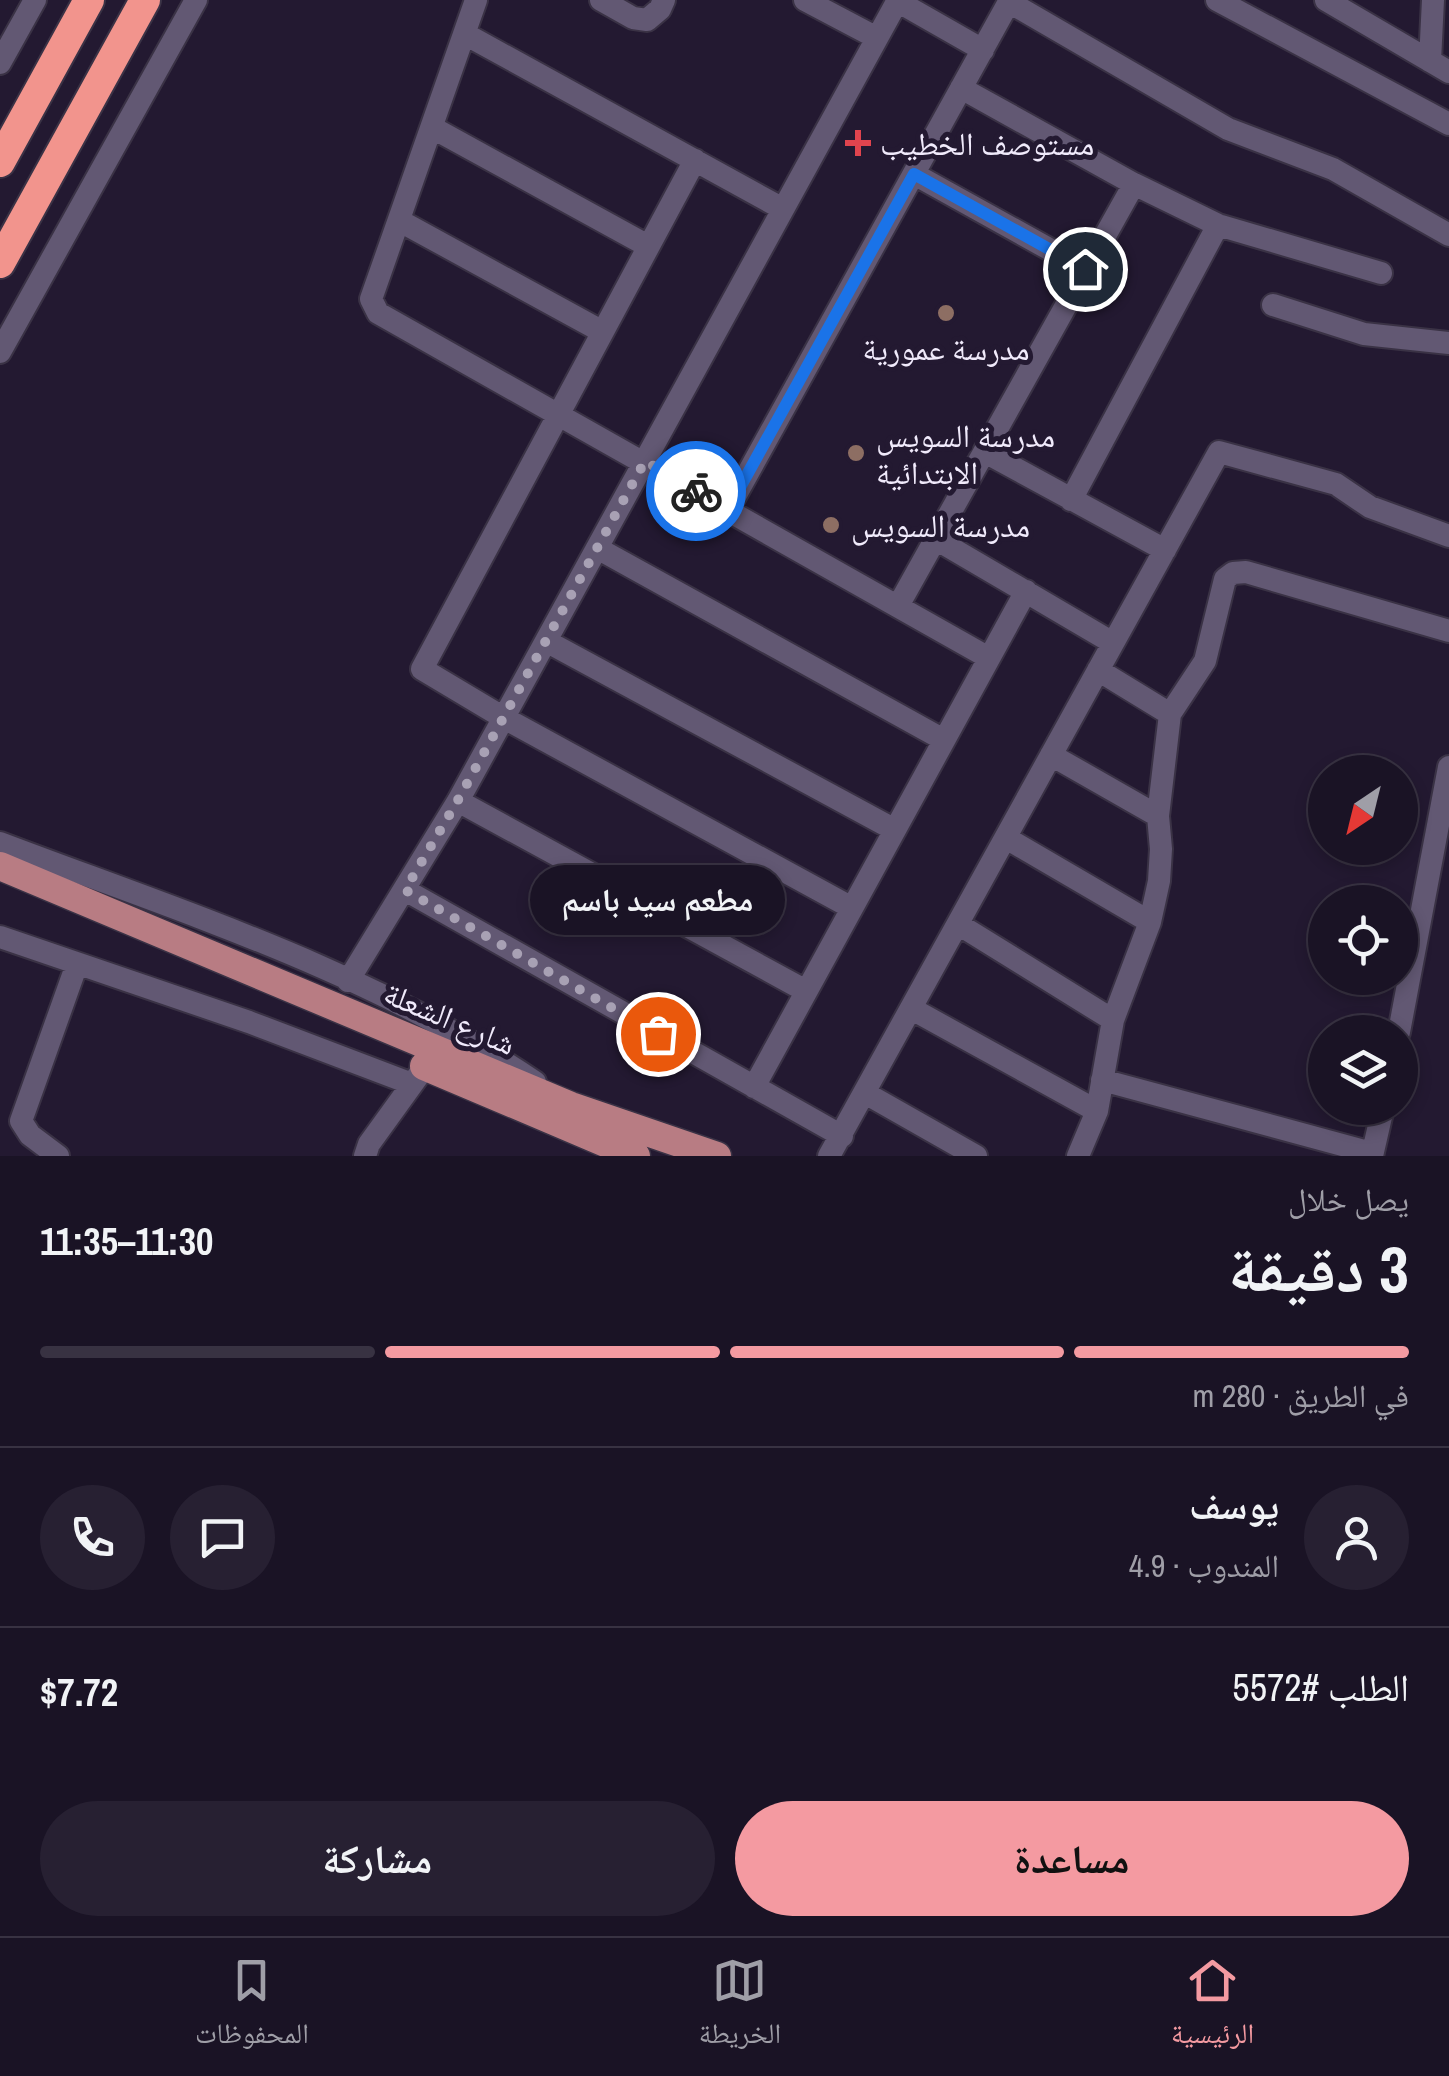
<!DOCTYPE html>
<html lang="ar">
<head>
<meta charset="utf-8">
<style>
	:root { --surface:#1a1325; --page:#272032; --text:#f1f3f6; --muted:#9f9ea7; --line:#383242; --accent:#f49aa1 }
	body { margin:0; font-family:"Archivo Narrow","Noto Naskh Arabic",sans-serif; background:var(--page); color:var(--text); direction:rtl; height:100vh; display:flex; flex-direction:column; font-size:38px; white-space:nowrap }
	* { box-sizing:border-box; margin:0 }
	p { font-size:32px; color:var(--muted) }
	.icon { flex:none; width:55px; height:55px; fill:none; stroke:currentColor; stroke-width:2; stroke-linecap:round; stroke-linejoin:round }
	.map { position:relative; height:1156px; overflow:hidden; direction:ltr }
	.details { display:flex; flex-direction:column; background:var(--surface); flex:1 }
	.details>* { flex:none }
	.needle { width:65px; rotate:215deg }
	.buttons { position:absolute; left:1308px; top:755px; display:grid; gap:20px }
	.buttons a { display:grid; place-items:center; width:110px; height:110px; border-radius:50%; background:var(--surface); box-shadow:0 5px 15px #0003,0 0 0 2px var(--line); font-size:50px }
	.pin { position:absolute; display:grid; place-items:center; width:85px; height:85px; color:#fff; margin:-42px; border:5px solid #fff; border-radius:50%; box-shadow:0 2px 10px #0007 }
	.courier { position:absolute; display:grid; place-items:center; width:100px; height:100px; margin:-50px; border:8px solid #1a73e8; border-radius:50%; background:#fff; color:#222; box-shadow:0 2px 12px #0007 }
	.bubble { position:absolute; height:70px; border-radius:35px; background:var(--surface); box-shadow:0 5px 15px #0003,0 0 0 2px var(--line); font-size:32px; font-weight:800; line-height:70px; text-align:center; direction:rtl }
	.overview em { font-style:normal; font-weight:800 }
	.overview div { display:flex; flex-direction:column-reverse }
	.overview { display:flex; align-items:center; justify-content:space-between; height:170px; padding:0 40px }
	h1 { font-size:65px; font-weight:800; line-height:75px }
	.bar { display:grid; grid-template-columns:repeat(4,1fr); gap:15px 10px; align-content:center; height:120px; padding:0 40px }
	.bar i { height:12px; border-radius:8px; background:var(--line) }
	.bar .on { background:var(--accent) }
	.bar p { grid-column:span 4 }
	.line { display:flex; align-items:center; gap:25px; padding:0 40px; border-top:2px solid var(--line) }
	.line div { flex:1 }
	.round { display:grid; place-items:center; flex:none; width:105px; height:105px; border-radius:52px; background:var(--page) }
	.button { display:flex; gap:20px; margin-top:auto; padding:20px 40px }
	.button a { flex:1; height:115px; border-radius:60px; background:var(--accent); color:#111; font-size:40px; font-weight:800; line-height:115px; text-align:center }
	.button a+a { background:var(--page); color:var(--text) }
	.dock { display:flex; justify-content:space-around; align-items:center; height:140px; border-top:2px solid var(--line); background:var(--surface); font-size:28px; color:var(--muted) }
	.dock a { display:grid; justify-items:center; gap:5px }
	.dock .on { color:var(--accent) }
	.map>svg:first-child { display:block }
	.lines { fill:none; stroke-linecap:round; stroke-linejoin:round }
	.minor-casing { stroke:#3a3245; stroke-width:26 }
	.major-casing { stroke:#3a3245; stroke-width:31 }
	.highway-casing { stroke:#3a3245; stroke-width:34 }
	.minor { stroke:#625873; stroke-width:22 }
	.major { stroke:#b87c83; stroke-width:28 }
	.highway { stroke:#f2948d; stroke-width:30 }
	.done { stroke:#a8a1b4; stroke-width:10; stroke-dasharray:0 18 }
	.route { stroke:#1a73e8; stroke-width:12 }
	.health-dot { fill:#e0444e; stroke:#231931; stroke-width:4 }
	.education-dot { fill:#8d6e63; stroke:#231931; stroke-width:4 }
	.labels { text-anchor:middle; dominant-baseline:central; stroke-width:10; stroke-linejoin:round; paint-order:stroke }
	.poi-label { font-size:32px; fill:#f0eafb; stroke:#231931; text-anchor:start }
	.street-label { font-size:32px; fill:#f0eafb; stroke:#231931 }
</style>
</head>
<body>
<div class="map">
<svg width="1449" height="1156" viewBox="0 0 1449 1156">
	<rect width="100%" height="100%" fill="#231931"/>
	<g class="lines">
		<g class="minor-casing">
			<path id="minor" d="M476 0 371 299 378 313 989 658
				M601 0 633 18 647 20 660 9 664 0
				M805 0 877 38
				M1217 0 1449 124
				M1326 0 1449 72
				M897 1 983 50
				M1009 2 1228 129 1333 169 1449 235
				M465 34 783 209
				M1430 61 1433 0
				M0 63 35 0
				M961 88 1134 184 1218 225 1381 273
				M433 128 648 246
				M695 160 422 669 504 718 852 908
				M914 174 1085 269
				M400 221 601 331
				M1273 305 1364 334 1449 343
				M0 352 196 0
				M985 452 1165 550
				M1071 500 1218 225
				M728 509 1010 0
				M934 538 1113 643
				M597 548 944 740
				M898 606 1134 184
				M546 641 895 830
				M1098 670 1170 714
				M1051 755 1158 816
				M458 801 806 991
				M1006 838 1150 922
				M0 843C182 912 372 972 535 1082
				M405 890 842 1136
				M958 924 1113 1020
				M0 937 249 1022 412 1084
				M348 981 458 801 898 0
				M912 1009 1097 1111
				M1399 1032 1449 767
				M1102 1080 1372 1153
				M754 1087 1026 591
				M865 1093 976 1156
				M58 1156 30 1135 21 1121 77 964
				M365 1156 369 1144 421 1072
				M829 1156 1219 452 1336 484 1370 507 1449 536
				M1078 1156 1097 1111 1113 1020 1150 922 1159 881 1161 849 1158 816 1170 714 1205 661 1225 579 1233 573 1246 572 1449 631
				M1372 1156 1383 1108"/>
		</g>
		<g class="major-casing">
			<path id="major" d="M0 866 571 1106 717 1156
				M424 1066 636 1156"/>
		</g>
		<g class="highway-casing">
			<path id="highway" d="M0 162 89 0
				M0 263 145 0"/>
		</g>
		<use href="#minor" class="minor"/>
		<use href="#major" class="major"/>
		<use href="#highway" class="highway"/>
	</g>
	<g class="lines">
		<path class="done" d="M658 1034 405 890 458 800 645 461 696 491"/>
		<path class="route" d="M696 491 728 509 914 174 1085 269"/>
	</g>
	<path class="health-dot" d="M853 128h10v10h10v10h-10v10h-10v-10h-10v-10h10z"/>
	<g class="education-dot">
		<circle cx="946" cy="313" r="10"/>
		<circle cx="856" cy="453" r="10"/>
		<circle cx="831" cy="525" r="10"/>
	</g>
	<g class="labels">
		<g class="poi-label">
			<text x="880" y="143">مستوصف الخطيب</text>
			<text x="946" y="348" text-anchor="middle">مدرسة عمورية</text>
			<text x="876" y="435">مدرسة السويس<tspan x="876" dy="37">الابتدائية</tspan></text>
			<text x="851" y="525">مدرسة السويس</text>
		</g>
		<g class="street-label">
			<text transform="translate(450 1018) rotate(23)">شارع الشعلة</text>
		</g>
	</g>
</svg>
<div class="buttons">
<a><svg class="needle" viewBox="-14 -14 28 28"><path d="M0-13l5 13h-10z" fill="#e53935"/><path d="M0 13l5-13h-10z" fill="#9f9ea7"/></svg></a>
<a><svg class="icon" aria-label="locate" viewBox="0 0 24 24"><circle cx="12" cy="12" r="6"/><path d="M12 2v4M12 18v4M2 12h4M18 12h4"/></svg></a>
<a><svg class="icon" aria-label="layers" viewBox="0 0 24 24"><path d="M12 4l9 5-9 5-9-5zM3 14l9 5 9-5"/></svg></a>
</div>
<div class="pin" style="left:658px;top:1034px;background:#ea580c"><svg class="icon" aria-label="bag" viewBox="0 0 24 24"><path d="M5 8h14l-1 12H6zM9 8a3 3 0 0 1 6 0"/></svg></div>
<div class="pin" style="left:1085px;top:269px;background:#1f2937"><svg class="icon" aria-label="home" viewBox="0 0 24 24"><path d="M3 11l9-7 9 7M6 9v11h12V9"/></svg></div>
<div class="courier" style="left:696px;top:491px"><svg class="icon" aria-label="bike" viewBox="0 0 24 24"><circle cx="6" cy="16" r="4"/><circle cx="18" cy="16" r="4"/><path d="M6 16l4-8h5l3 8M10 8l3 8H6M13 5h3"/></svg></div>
<div class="bubble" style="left:530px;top:865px;width:255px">مطعم سيد باسم</div>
</div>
<section class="details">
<div class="overview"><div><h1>3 دقيقة</h1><p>يصل خلال</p></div><em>11:30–11:35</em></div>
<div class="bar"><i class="on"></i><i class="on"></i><i class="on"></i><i></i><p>في الطريق · 280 m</p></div>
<div class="line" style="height:180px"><a class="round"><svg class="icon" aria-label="person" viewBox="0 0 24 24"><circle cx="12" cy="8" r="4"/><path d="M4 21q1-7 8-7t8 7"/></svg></a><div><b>يوسف</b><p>المندوب · 4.9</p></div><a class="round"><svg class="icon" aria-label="chat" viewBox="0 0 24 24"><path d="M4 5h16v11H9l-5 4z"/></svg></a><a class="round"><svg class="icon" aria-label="phone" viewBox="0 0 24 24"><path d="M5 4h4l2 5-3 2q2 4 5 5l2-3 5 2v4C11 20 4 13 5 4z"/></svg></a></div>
<div class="line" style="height:130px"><div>الطلب #5572</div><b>$7.72</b></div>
<div class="button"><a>مساعدة</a><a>مشاركة</a></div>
</section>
<nav class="dock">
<a class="on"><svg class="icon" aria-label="home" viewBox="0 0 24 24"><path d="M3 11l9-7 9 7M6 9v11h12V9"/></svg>الرئيسية</a>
<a><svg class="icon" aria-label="map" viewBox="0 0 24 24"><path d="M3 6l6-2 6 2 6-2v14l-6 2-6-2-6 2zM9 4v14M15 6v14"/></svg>الخريطة</a>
<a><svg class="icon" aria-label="saved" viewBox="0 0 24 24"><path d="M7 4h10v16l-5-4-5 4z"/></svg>المحفوظات</a>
</nav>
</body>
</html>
